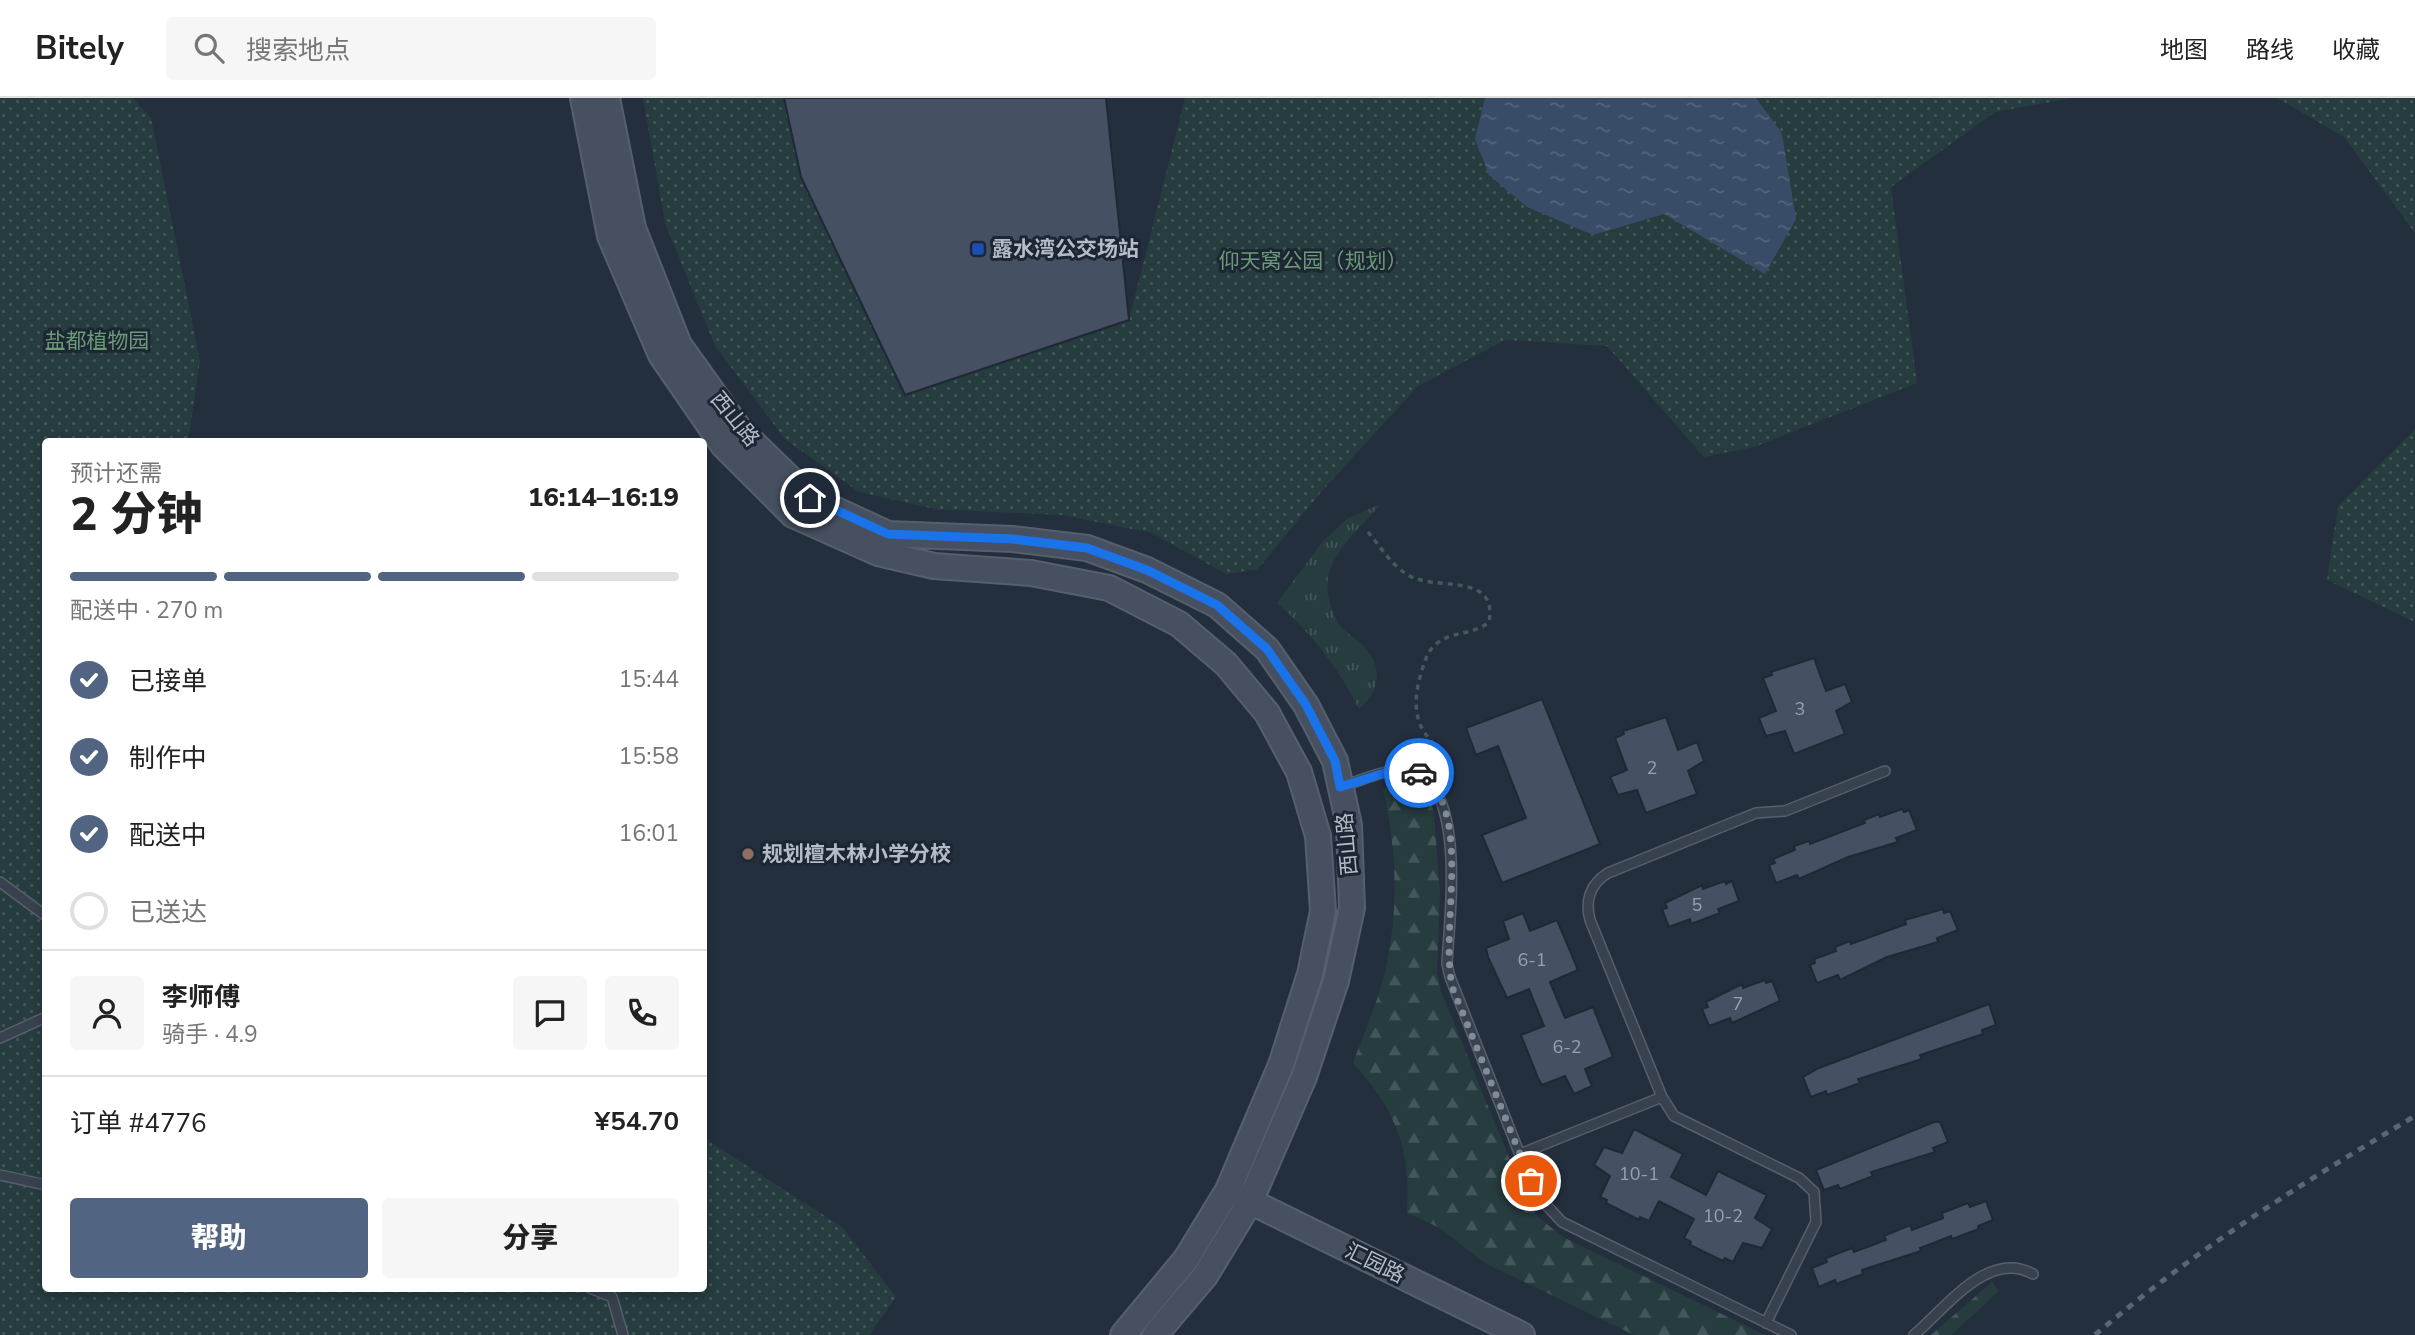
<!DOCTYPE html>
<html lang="zh">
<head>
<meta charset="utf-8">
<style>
	:root { --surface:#fff; --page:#f6f6f6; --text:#222; --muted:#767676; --line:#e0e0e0; --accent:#516482 }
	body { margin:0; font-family:"Nunito Sans","Noto Sans SC",sans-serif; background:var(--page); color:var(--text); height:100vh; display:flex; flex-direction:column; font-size:26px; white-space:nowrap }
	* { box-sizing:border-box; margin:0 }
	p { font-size:23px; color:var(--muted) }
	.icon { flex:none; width:38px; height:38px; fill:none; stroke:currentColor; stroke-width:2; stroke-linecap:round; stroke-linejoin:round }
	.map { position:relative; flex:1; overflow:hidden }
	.sheet { position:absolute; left:42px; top:340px; width:665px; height:854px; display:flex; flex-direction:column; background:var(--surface); border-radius:7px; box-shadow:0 4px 10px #0003 }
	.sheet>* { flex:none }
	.pin { position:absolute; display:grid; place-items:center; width:60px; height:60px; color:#fff; margin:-30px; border:4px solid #fff; border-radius:50%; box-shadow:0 2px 7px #0007 }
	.courier { position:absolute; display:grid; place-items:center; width:70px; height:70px; margin:-35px; border:5px solid #1a73e8; border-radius:50%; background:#fff; color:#222; box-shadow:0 2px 9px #0007 }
	.overview em { font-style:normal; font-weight:800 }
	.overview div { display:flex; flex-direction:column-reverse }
	.overview { display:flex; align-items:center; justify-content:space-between; height:119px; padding:0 28px }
	h1 { font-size:46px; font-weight:800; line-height:52px }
	.bar { display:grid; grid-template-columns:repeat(4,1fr); gap:10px 7px; align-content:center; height:84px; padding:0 28px }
	.bar i { height:9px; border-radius:5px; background:var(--line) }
	.bar .on { background:var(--accent) }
	.bar p { grid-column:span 4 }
	.line { display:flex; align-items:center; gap:18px; padding:0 28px; border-top:2px solid var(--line) }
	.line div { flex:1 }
	.round { display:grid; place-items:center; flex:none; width:74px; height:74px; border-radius:7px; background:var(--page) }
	ol { padding:0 28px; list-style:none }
	li { display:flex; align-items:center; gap:21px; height:77px }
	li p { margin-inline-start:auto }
	li .icon { padding:7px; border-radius:50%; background:var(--accent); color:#fff; stroke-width:4 }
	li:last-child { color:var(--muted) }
	li i { width:38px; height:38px; border:4px solid var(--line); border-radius:50% }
	.button { display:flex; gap:14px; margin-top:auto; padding:14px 28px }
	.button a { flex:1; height:80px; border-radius:7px; background:var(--accent); color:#fff; font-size:28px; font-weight:800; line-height:80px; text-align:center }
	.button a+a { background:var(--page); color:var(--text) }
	header { display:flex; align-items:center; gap:42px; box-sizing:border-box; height:98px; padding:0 35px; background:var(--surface); border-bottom:2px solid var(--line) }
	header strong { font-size:33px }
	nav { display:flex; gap:38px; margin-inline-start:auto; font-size:24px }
	.search { width:490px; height:63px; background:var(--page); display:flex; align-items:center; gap:18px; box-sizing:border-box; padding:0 24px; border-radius:7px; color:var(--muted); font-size:26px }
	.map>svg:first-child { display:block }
	.grass { fill:url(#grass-tufts) }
	.forest { fill:url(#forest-firs) }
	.park { fill:url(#park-dots) }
	.water { fill:url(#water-ripples) }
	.building { fill:#455162; stroke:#1f2835; stroke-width:2 }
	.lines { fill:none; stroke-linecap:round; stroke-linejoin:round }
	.lane-casing { stroke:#565f6c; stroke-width:12 }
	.secondary-casing { stroke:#565f6c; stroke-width:28 }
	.path { stroke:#44595c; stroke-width:3.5; stroke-dasharray:5 5; stroke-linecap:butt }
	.lane { stroke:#38414e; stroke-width:9 }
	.secondary { stroke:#465061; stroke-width:24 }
	.rail { stroke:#5a6575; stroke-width:5; stroke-dasharray:7 7; stroke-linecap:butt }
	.done { stroke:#828b98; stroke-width:7; stroke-dasharray:0 12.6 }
	.route { stroke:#1a73e8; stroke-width:9 }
	.transit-dot { fill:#1a4fb4; stroke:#1d2633; stroke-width:2.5 }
	.education-dot { fill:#8d6e63; stroke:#1d2633; stroke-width:2.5 }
	.labels { text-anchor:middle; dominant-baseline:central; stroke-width:6; stroke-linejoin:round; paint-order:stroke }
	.number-label { font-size:18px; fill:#98a1af }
	.poi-label { font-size:21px; font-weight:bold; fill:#b4bcc9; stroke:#1d2633; text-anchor:start }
	.park-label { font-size:21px; fill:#6b9a76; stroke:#1d2633 }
	.street-label { font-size:21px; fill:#b4bcc9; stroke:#1d2633 }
</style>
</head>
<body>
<header>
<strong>Bitely</strong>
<div class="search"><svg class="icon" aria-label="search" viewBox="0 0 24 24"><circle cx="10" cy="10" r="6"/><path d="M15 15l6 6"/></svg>搜索地点</div>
<nav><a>地图</a><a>路线</a><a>收藏</a></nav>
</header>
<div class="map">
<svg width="2415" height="1237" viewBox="0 0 2415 1237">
	<defs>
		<pattern id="grass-tufts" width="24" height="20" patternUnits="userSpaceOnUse" patternTransform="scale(1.75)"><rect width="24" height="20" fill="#263c3f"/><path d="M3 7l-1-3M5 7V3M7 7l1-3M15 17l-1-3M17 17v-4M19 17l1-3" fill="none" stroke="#435659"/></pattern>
		<pattern id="forest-firs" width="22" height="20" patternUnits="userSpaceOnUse" patternTransform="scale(1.75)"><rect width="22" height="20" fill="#263c3f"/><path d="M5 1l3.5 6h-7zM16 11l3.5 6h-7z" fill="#435659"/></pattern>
		<pattern id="park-dots" width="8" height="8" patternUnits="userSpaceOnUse" patternTransform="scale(1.75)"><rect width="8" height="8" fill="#263c3f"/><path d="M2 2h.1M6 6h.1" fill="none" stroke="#435659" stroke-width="1.8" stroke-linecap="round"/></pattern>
		<pattern id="water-ripples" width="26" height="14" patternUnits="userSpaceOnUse" patternTransform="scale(1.75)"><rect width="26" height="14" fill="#394c67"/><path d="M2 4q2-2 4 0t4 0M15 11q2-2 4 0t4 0" fill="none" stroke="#53647b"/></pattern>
	</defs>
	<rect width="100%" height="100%" fill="#242f3e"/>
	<path class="grass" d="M1381 406C1363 427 1334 451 1328 479 1325 494 1332 519 1342 530 1349 538 1360 542 1366 551 1384 572 1378 595 1359 611 1339 570 1311 535 1277 505L1323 443 1348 420Z"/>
	<path class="forest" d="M1402 684 1421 691 1432 706 1434 718 1440 794 1437 875 1441 893 1523 1094 1538 1119 1563 1139 1765 1237H1634L1485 1165 1440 1130 1407 1115C1411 1051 1396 1012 1353 965 1364 935 1378 904 1385 873 1399 813 1397 751 1383 691Z
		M1992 1184 1999 1193 1951 1237H1931Z"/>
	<path class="park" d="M0 0H133L151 20 200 263 188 343H46V1190H704V1040L842 1129 896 1199 869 1237H0Z
		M643 0H784L801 79 905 297 1129 222 1185 0H2072L1995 14 1891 89 1917 285 1754 349 1704 359 1607 248 1505 242 1418 288 1321 394 1258 471 1226 476 1152 435 1062 417 935 411 859 394 785 341 715 248 665 125Z
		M2277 0H2415V135L2344 39Z
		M2415 331V524L2327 482 2338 408Z"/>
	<path class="water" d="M1485 0H1756L1782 36 1796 121 1765 176 1664 116 1593 137 1527 109 1489 77 1475 41Z"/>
	<path class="building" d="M784 0H1106L1129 222 905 297 801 79Z
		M1814 560 1826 593 1845 586 1852 604 1836 613 1845 636 1794 656 1785 633 1766 638 1759 620 1776 613 1763 580 1772 577 1771 574Z
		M1542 601 1600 746 1502 785 1482 737 1526 720 1498 648 1476 657 1466 630Z
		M1666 619 1678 652 1697 644 1704 663 1688 673 1697 696 1646 715 1637 692 1618 697 1610 679 1627 672 1615 640 1624 636 1623 633Z
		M1902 711 1904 714 1909 712 1917 732 1896 740 1898 744 1848 759 1799 781 1797 777 1776 785 1769 767 1775 765 1773 761 1795 752 1794 748 1809 743 1810 746 1865 725 1864 722 1879 716 1880 719Z
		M1725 783 1726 786 1732 783 1739 803 1718 811 1720 815 1691 826 1690 821 1669 829 1662 811 1667 810 1665 805 1702 787 1703 791Z
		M1943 811 1944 815 1950 813 1958 832 1937 840 1938 844 1887 859 1840 882 1838 877 1817 885 1810 867 1815 865 1814 861 1836 853 1835 849 1850 843 1851 846 1906 826 1905 822Z
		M1523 815 1530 833 1557 822 1578 872 1550 884 1565 920 1593 909 1613 959 1585 971 1592 988 1574 996 1565 978 1542 987 1538 980 1521 937 1544 928 1529 891 1507 900 1488 859 1486 850 1509 841 1503 823Z
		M1765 882 1766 885 1772 883 1780 903 1732 925 1730 920 1709 928 1702 911 1708 909 1706 904 1742 886 1743 890Z
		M1989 906 1996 927 1982 932 1983 936 1920 957 1922 961 1858 981 1860 985 1827 997 1826 993 1811 999 1803 979 1819 970Z
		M1934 1024H1940L1948 1044 1933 1050 1935 1054 1871 1074 1873 1078 1840 1091 1838 1087 1824 1092 1816 1072Z
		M1634 1031 1683 1056 1671 1079 1706 1097 1718 1073 1767 1097 1755 1120 1772 1131 1762 1150 1743 1145 1733 1164 1725 1160 1723 1163 1690 1147 1691 1144 1684 1140 1694 1121 1659 1103 1649 1123 1640 1119 1639 1122 1606 1105 1607 1102 1600 1099 1610 1078 1594 1067 1604 1049 1622 1055Z
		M1986 1103 1993 1122 1978 1128 1979 1131 1952 1141 1951 1138 1920 1150 1921 1153 1862 1172 1863 1176 1836 1186 1835 1182 1819 1189 1812 1170 1827 1164 1826 1160 1852 1150 1854 1154 1886 1142 1884 1138 1910 1127 1912 1132 1943 1120 1942 1115 1968 1105 1970 1109Z"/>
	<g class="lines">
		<g class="lane-casing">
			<path id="lane" d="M1342 688C1361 683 1384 671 1404 672 1469 676 1449 822 1447 866L1450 879 1535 1095 1562 1124 1791 1237
				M0 784 46 818
				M0 940 46 919
				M1520 1056 1662 999
				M0 1077 46 1087
				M590 1190 612 1199 623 1237
				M1766 1225 1816 1124 1814 1094 1799 1080 1674 1018 1662 999 1590 822C1585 803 1590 786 1608 775L1756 715 1785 713 1885 673
				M1914 1237C1946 1210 1988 1151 2033 1176"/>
		</g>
		<g class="secondary-casing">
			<path id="secondary" d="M583 0 610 138 661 257 723 347 793 417 878 455 934 468 1031 475 1109 490 1179 526 1226 566 1267 615 1299 674 1318 738 1323 813 1310 876 1281 967 1228 1092 1186 1161 1123 1237
				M607 0 633 130 679 247 739 331 810 400 888 436 1013 441 1087 450 1147 472 1217 507 1267 551 1306 607 1335 663 1349 727 1352 810 1336 883 1304 979 1250 1104 1205 1178 1155 1237
				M1237 1097 1522 1237"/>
		</g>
		<path class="path" d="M1368 434C1380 448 1392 468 1408 477 1436 494 1498 473 1489 524 1473 538 1451 532 1435 547 1427 554 1424 565 1421 576 1415 594 1413 616 1424 634 1435 650 1454 664 1443 686"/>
		<use href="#lane" class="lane"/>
		<use href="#secondary" class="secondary"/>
		<path class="rail" d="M2095 1237C2196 1151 2301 1086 2415 1018"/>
	</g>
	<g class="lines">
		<path class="done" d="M1419 675C1476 711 1438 834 1453 891L1531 1083"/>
		<path class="route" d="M810 400 888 436 1013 441 1087 450 1147 472 1217 507 1267 551 1306 607 1335 663 1340 689 1394 672 1419 675"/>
	</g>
	<rect class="transit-dot" x="971" y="144" width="14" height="14" rx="3.5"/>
	<circle class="education-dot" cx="748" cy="756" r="7"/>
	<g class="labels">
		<g class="number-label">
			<text x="1800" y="611">3</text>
			<text x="1652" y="670">2</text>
			<text x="1697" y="807">5</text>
			<text x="1532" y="862">6-1</text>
			<text x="1738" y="906">7</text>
			<text x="1567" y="949">6-2</text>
			<text x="1639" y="1076">10-1</text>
			<text x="1723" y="1118">10-2</text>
		</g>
		<g class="poi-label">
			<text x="992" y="151">露水湾公交场站</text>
			<text x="762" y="756">规划檀木林小学分校</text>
		</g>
		<g class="park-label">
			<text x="1313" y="163">仰天窝公园（规划）</text>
			<text x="97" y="243">盐都植物园</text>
		</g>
		<g class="street-label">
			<text transform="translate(735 321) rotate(51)">西山路</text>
			<text transform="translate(1347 746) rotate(-95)">西山路</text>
			<text transform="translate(1375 1165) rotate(26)">汇园路</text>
		</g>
	</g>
</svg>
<div class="pin" style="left:1531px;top:1083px;background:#ea580c"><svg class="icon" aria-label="bag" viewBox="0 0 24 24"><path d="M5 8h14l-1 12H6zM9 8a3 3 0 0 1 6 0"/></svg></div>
<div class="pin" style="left:810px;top:400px;background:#1f2937"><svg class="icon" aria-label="home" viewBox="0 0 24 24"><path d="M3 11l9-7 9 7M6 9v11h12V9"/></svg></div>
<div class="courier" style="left:1419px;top:675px"><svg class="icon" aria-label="car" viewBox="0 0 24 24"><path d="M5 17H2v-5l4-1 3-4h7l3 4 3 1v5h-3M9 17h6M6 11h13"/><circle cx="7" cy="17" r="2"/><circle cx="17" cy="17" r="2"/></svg></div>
<section class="sheet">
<div class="overview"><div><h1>2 分钟</h1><p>预计还需</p></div><em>16:14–16:19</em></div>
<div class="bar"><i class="on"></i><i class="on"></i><i class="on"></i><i></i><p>配送中 · 270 m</p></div>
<ol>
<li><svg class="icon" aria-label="check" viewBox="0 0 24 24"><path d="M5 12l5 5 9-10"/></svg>已接单<p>15:44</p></li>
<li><svg class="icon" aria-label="check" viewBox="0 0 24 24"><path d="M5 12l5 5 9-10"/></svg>制作中<p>15:58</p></li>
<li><svg class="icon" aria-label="check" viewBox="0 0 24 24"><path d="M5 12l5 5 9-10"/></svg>配送中<p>16:01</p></li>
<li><i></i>已送达</li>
</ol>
<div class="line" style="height:126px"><a class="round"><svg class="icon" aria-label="person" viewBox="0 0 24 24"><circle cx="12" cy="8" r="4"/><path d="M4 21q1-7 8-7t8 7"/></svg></a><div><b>李师傅</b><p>骑手 · 4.9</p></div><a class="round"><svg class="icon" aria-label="chat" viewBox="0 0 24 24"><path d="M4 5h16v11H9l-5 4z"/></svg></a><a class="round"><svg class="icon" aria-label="phone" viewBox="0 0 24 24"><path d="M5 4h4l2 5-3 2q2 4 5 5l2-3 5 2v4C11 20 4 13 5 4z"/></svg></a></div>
<div class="line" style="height:91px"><div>订单 #4776</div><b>¥54.70</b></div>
<div class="button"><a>帮助</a><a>分享</a></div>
</section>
</div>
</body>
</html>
